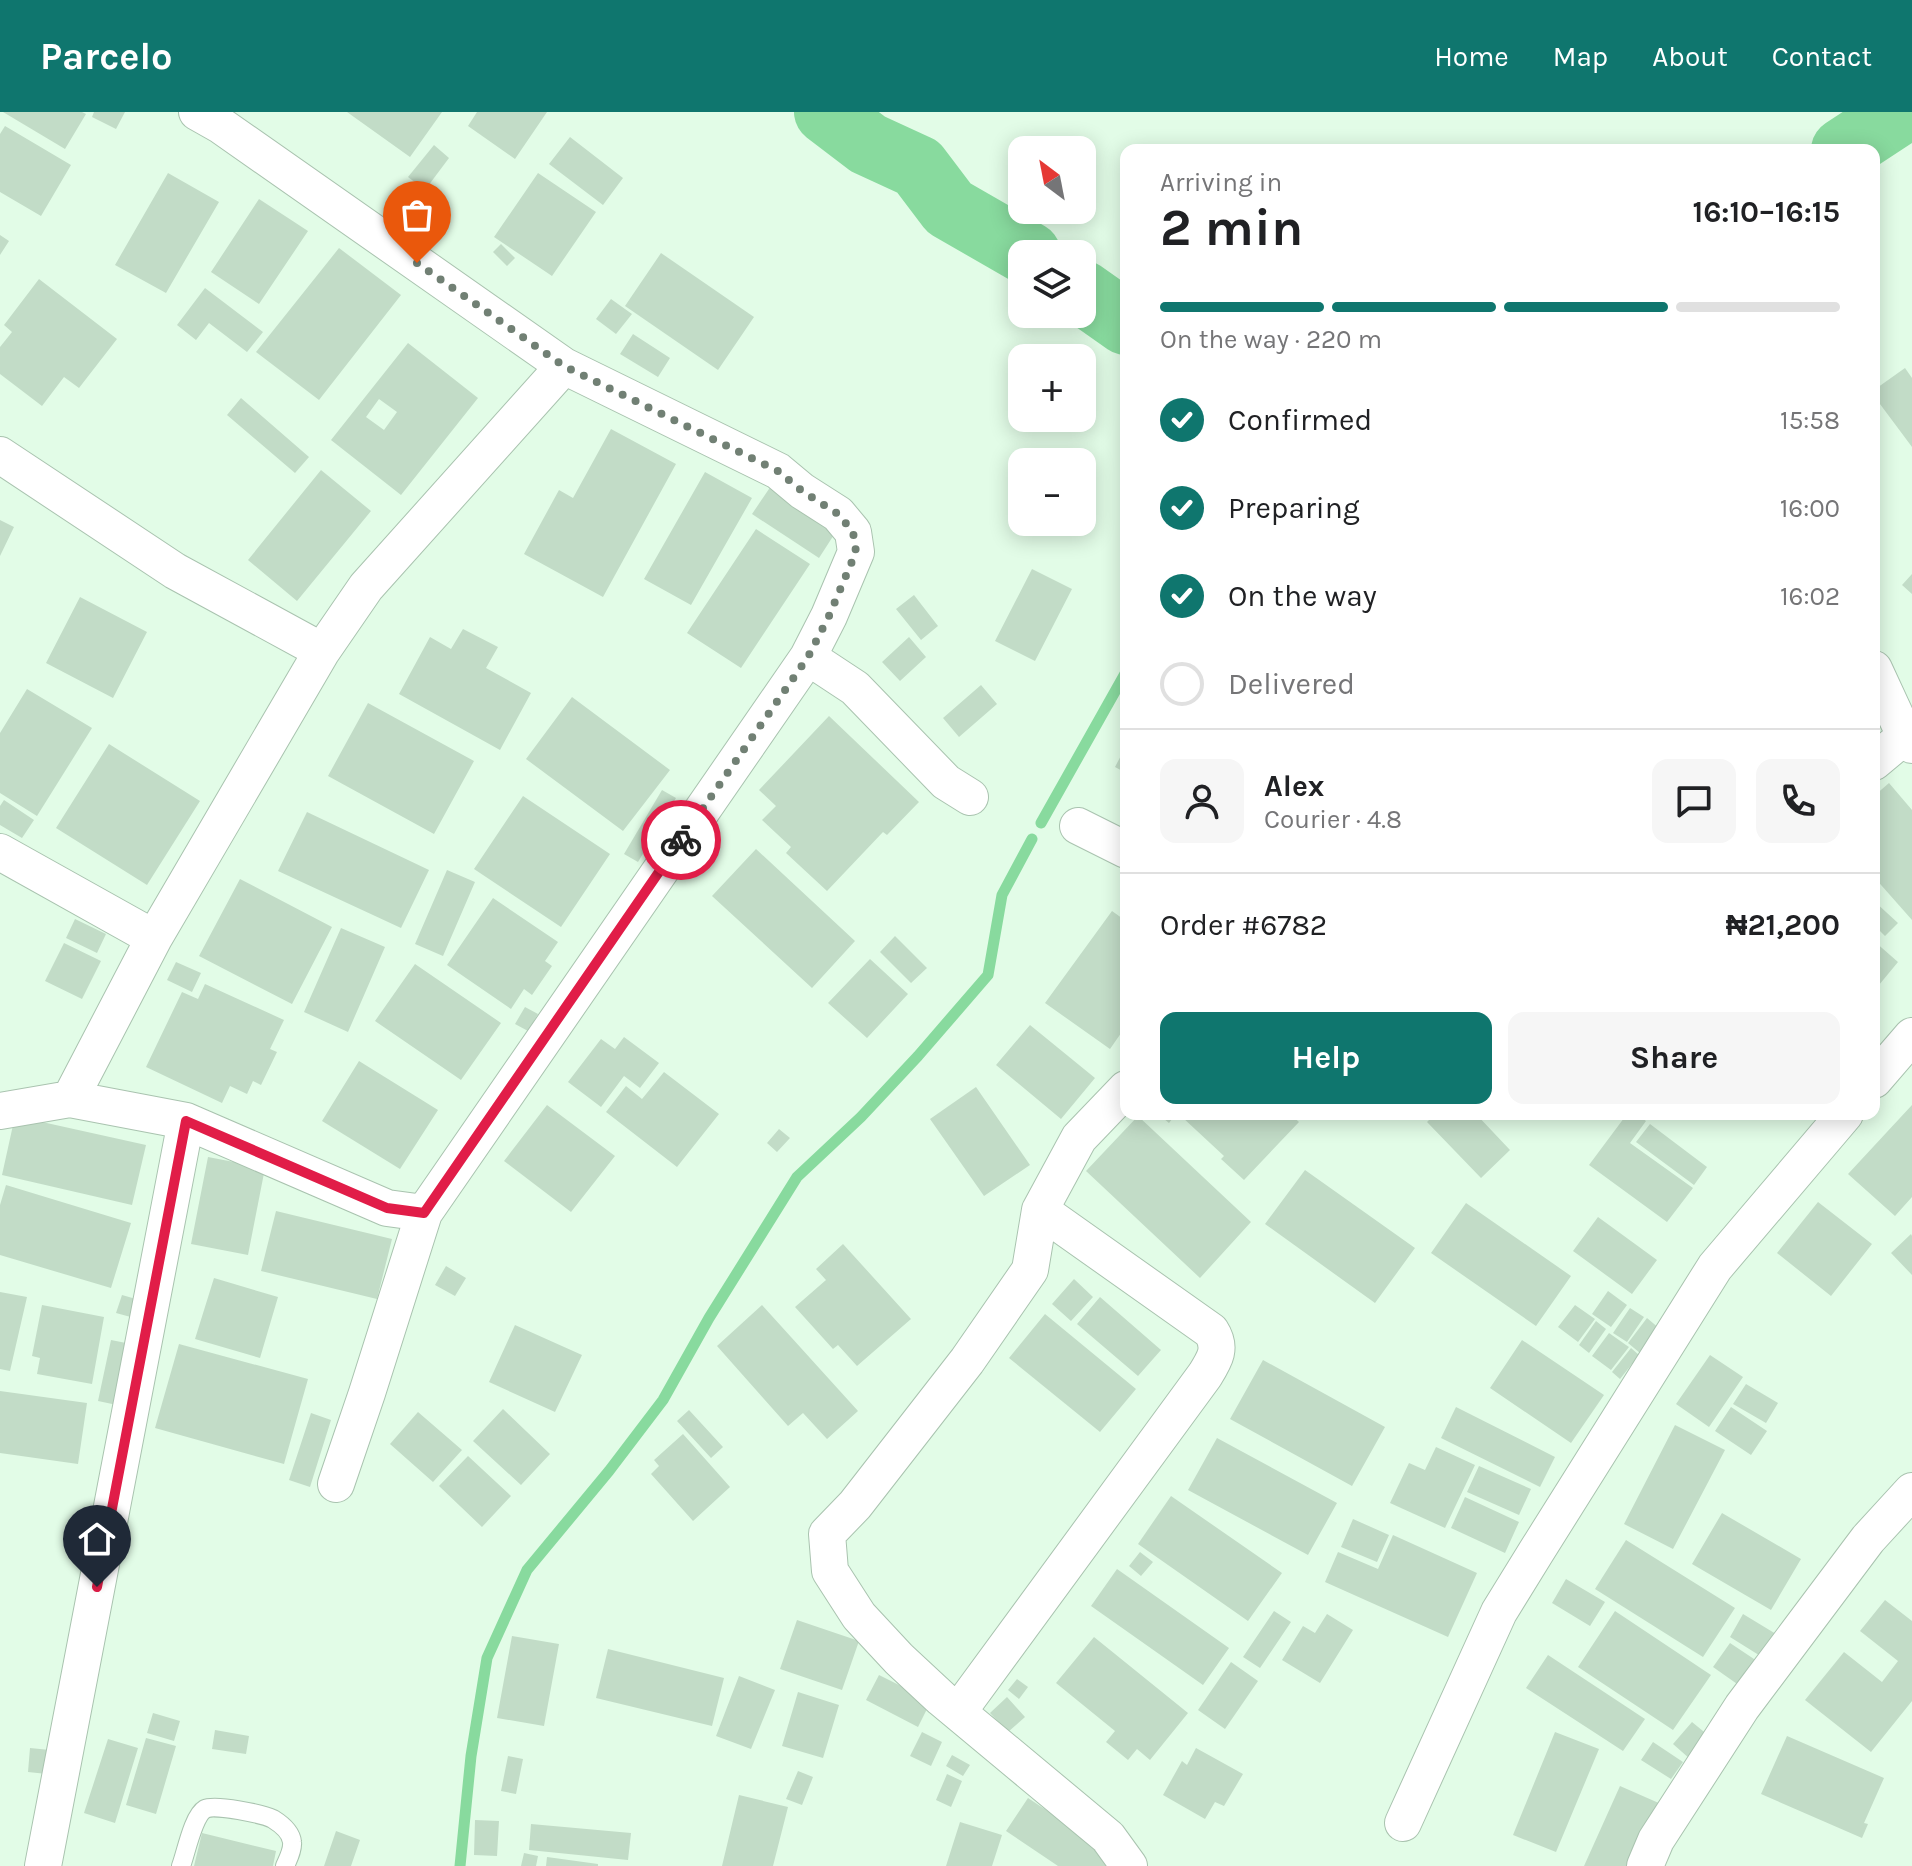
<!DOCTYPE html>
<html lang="en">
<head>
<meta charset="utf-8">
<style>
	:root { --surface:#fff; --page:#f6f6f6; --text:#202124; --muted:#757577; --line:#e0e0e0; --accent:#0f766e }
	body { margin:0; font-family:Karla,sans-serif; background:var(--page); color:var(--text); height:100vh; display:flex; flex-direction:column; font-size:30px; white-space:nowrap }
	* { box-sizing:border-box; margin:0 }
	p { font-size:26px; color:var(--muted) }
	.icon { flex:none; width:44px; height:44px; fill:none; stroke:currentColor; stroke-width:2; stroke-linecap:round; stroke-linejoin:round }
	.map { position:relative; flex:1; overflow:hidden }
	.drawer { position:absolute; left:1120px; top:32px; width:760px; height:976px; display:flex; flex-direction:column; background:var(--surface); border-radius:16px; box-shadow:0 4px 20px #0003 }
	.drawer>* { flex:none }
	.needle { width:52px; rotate:328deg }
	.buttons { position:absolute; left:1008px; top:24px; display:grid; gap:16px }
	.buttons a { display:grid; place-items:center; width:88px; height:88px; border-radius:16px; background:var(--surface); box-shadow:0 4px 20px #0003; font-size:40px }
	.pin { position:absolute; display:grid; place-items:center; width:68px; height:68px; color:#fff; margin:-82px -34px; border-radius:50% 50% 50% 0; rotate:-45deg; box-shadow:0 0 8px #0007 }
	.pin .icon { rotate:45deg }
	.courier { position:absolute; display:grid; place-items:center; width:80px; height:80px; margin:-40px; border:6px solid #e11d48; border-radius:50%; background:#fff; color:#222; box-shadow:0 2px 10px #0007 }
	.overview em { font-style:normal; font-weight:700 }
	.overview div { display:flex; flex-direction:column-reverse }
	.overview { display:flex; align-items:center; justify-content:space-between; height:136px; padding:0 40px }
	h1 { font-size:52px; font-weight:700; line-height:60px }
	.bar { display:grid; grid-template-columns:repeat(4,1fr); gap:12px 8px; align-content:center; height:96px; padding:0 40px }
	.bar i { height:10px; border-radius:6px; background:var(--line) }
	.bar .selected { background:var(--accent) }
	.bar p { grid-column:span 4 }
	.line { display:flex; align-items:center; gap:20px; padding:0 40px; border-top:2px solid var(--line) }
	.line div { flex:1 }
	.round { display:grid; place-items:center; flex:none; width:84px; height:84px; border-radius:16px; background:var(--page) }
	ol { padding:0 40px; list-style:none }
	li { display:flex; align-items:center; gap:24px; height:88px }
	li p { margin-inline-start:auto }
	li .icon { padding:8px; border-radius:50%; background:var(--accent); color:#fff; stroke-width:4 }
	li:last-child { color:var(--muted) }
	li i { width:44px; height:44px; border:4px solid var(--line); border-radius:50% }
	.primary-button { display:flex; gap:16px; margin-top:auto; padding:16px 40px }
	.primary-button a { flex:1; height:92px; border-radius:16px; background:var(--accent); color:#fff; font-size:32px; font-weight:700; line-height:92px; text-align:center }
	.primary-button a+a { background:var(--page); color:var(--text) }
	header { display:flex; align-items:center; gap:48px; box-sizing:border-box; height:112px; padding:0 40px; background:var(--accent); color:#fff }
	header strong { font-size:38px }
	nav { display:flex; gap:44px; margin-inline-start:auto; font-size:28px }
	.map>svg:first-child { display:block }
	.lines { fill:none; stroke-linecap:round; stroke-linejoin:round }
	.stream { stroke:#88da9e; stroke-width:11 }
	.river { stroke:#88da9e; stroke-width:64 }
	.building { fill:#c2dcc7; fill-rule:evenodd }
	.lane-casing { stroke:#a9c3af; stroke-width:20 }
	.street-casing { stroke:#a9c3af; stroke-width:38 }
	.lane { stroke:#fff; stroke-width:18 }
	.street { stroke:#fff; stroke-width:36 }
	.done { stroke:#718074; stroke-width:8; stroke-dasharray:0 14.4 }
	.route { stroke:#e11d48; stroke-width:10 }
</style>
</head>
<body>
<header>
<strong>Parcelo</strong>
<nav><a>Home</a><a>Map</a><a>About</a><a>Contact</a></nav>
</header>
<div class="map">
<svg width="1912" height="1754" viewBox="0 0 1912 1754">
	<rect width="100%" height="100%" fill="#e2fce7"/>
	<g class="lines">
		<path class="stream" d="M1041 711 1126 560
			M460 1754 471 1644 487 1546 527 1458 609 1359 663 1288 709 1206 797 1065 861 1005 918 944 988 863 1002 783 1032 727"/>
		<path class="river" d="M826 0 868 32 918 55 949 96 1029 142
			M1843 38 1901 0
			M1082 180 1126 211"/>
	</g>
	<path class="building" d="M3 0H82L86 2 65 37Z
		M94 0H125L116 17 92 5Z
		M347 0H442L410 45Z
		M477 0H547L515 47 468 14Z
		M5 14 71 53 41 104 0 80V22Z
		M570 25 623 66 603 93 549 52Z
		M434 33 449 46 425 78 408 65Z
		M168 61 219 90 166 181 115 153Z
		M538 61 596 100 552 164 494 125Z
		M259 87 308 119 259 192 211 160Z
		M0 123 9 129 0 143Z
		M501 132 515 146 507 154 493 140Z
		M339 136 401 183 319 288 256 240Z
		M661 141 754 205 718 258 625 194Z
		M39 167 117 227 79 276 64 265 42 294 0 262V235L12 220 4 213Z
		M205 176 263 220 247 240 209 211 196 228 177 213Z
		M611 187 632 202 616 222 596 207Z
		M633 222 670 246 658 265 620 242Z
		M408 231 478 286 401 383 331 328ZM379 287 397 300 384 318 366 305Z
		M1905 256 1912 266V335L1874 284V278Z
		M241 286 309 345 295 361 227 303Z
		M611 317 676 352 603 485 524 442 559 378 573 386Z
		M321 358 371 399 297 489 248 448Z
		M705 360 752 386 691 493 644 467Z
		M773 371 839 415 819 446 752 402Z
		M0 408 14 415 0 444Z
		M756 417 810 452 741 556 687 521Z
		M1032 457 1072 477 1035 549 995 529Z
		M1912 462V482L1902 473Z
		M914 483 938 514 921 528 896 497Z
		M80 485 147 520 113 586 46 551Z
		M463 517 498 535 486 556 531 581 500 638 399 582 430 525 451 537Z
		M909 525 926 545 900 569 882 550Z
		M981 573 997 592 959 625 943 606Z
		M27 577 92 616 37 704 0 681V621Z
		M572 585 670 658 623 719 526 647Z
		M368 591 474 649 434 722 328 664Z
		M829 604 919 690 887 723 883 720 827 779 786 741 791 735 762 708 776 694 759 678Z
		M109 632 200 689 147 773 56 716Z
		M1126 634V661L1115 655Z
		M1889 671 1912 698V808L1874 765V684Z
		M662 678 676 686 638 750 624 742Z
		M523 684 610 742 561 815 474 757Z
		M4 688 34 708 22 726 0 713V694Z
		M307 700 429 758 401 816 278 759Z
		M756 737 855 829 812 876 712 784Z
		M447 758 475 770 443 844 415 832Z
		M240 767 332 815 292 892 199 844Z
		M493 786 558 830 545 849 552 854 532 883 524 877 511 897 447 853Z
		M1874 789 1898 811 1885 824 1874 813Z
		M1112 799 1126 809V914L1110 937 1045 891Z
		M75 807 106 822 97 841 66 826Z
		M341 816 385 835 348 920 304 900Z
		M895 824 927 856 911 871 880 840Z
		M1874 829 1898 850 1874 879Z
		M64 831 101 849 82 887 45 869Z
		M870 847 908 882 867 926 828 891Z
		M176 850 201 861 192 880 167 868Z
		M415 852 501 911 461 968 375 909Z
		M205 872 284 908 270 937 277 940 261 973 253 969 247 982 230 974 222 991 146 955 182 880 198 887Z
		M525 895 538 902 528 919 515 912Z
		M1030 913 1095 966 1061 1007 996 953Z
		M624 925 659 951 640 976 624 964 601 995 568 970 601 927 615 937Z
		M359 949 438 998 400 1057 322 1009Z
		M664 960 719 1002 677 1055 606 1000 626 974 642 987Z
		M976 975 1030 1053 984 1084 930 1007Z
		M547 993 615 1044 571 1100 504 1049Z
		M1912 993V1085L1895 1104 1848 1062Z
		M1158 1002H1176L1169 1011Z
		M1185 1002H1290L1299 1010 1244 1068 1221 1047 1224 1044 1182 1005Z
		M1435 1002H1476L1510 1038 1481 1066 1427 1010Z
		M1627 1002H1637L1646 1009 1630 1031 1693 1076 1667 1110 1589 1053Z
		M15 1004 146 1033 132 1093 2 1063Z
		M1138 1004 1251 1110 1200 1166 1086 1059Z
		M1650 1012 1707 1055 1694 1073 1636 1030Z
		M779 1017 790 1026 777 1040 767 1031Z
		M208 1045 265 1056 248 1143 191 1132Z
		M1305 1058 1415 1136 1375 1191 1265 1112Z
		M6 1073 131 1111 111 1176 0 1143V1093Z
		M1818 1090 1872 1132 1831 1184 1777 1141Z
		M1466 1091 1571 1164 1536 1214 1431 1141Z
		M276 1099 392 1127 377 1187 261 1159Z
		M1598 1105 1657 1148 1632 1182 1573 1139Z
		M1911 1122 1912 1124V1163L1891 1141Z
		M843 1132 911 1207 857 1254 838 1233 833 1237 795 1195 826 1168 816 1157Z
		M446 1154 466 1166 455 1184 435 1173Z
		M214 1166 278 1185 260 1246 195 1227Z
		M1074 1167 1093 1185 1071 1209 1052 1192Z
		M1608 1179 1627 1193 1611 1215 1592 1202Z
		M0 1180 27 1185 10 1259 0 1257Z
		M122 1183 143 1189 138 1207 116 1201Z
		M1100 1185 1161 1238 1138 1264 1077 1212Z
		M42 1193 104 1205 92 1272 37 1262 40 1246 32 1244Z
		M762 1193 858 1299 827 1327 803 1301 788 1314 717 1234Z
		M1575 1193 1595 1207 1578 1230 1558 1215Z
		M1630 1196 1644 1205 1627 1230 1613 1221Z
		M1045 1202 1136 1277 1100 1320 1009 1246Z
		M1647 1206 1660 1217 1640 1241 1628 1231Z
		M1596 1209 1606 1217 1589 1241 1579 1233Z
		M515 1213 582 1243 555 1300 489 1270Z
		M1609 1221 1626 1233 1623 1237 1626 1233 1629 1235 1611 1258 1592 1244Z
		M111 1228 131 1232 117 1293 98 1289Z
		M1522 1228 1604 1283 1571 1331 1490 1276Z
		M179 1232 308 1267 284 1352 155 1316Z
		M1631 1236 1639 1243 1620 1267 1612 1260Z
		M1710 1243 1743 1265 1709 1315 1676 1292Z
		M1263 1248 1385 1315 1352 1374 1230 1307Z
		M1746 1272 1778 1291 1766 1311 1733 1292Z
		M0 1279 87 1291 78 1352 0 1341Z
		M1456 1295 1555 1345 1540 1375 1441 1326Z
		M1731 1295 1767 1319 1751 1343 1715 1319Z
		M503 1297 550 1342 521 1373 473 1329Z
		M689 1298 723 1335 711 1346 677 1309Z
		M418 1300 462 1338 433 1370 390 1332Z
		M311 1301 331 1308 310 1375 289 1368Z
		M1675 1313 1725 1338 1673 1437 1624 1412Z
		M683 1322 730 1375 693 1409 651 1362 659 1354 654 1348Z
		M1217 1326 1337 1391 1308 1443 1188 1378Z
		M1436 1335 1475 1353 1445 1416 1390 1391 1409 1351 1425 1358Z
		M468 1344 511 1384 482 1415 439 1374Z
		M1479 1354 1531 1377 1519 1403 1467 1380Z
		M1171 1384 1282 1461 1248 1509 1138 1432Z
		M1465 1385 1519 1410 1505 1441 1451 1416Z
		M1722 1401 1801 1447 1771 1498 1692 1452Z
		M1353 1407 1389 1423 1377 1450 1341 1435Z
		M1393 1423 1477 1461 1448 1525 1325 1470 1338 1440 1378 1457Z
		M1626 1428 1735 1496 1703 1545 1595 1477Z
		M1140 1440 1153 1450 1141 1464 1129 1454Z
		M1117 1457 1229 1536 1203 1573 1091 1494Z
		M1566 1467 1605 1490 1590 1514 1552 1491Z
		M1885 1488 1912 1509V1589L1871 1640 1805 1588 1844 1540 1882 1570 1898 1549 1860 1519Z
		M1274 1499 1291 1510 1260 1556 1243 1545Z
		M1615 1499 1711 1563 1673 1618 1578 1555Z
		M1327 1502 1353 1518 1320 1571 1282 1548 1303 1514 1315 1521Z
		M1743 1502 1776 1522 1762 1545 1730 1525Z
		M797 1508 859 1529 842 1578 780 1557Z
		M512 1524 559 1532 544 1614 497 1606Z
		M1094 1525 1188 1601 1150 1648 1137 1637 1128 1648 1106 1630 1115 1619 1056 1571Z
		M1730 1531 1757 1549 1740 1574 1713 1555Z
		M608 1537 724 1566 712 1614 596 1586Z
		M1548 1543 1645 1607 1623 1639 1526 1576Z
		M1231 1550 1258 1569 1225 1617 1198 1598Z
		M879 1563 931 1589 918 1615 866 1588Z
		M739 1564 775 1578 751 1637 716 1624Z
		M1017 1567 1028 1575 1019 1587 1008 1578Z
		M798 1580 839 1593 823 1646 782 1634Z
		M1007 1585 1025 1605 1008 1620 990 1601Z
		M153 1601 180 1609 174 1629 147 1621Z
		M1692 1610 1709 1624 1690 1647 1673 1632Z
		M215 1618 249 1624 246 1642 212 1637Z
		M922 1620 942 1630 931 1654 910 1644Z
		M1555 1620 1599 1637 1556 1740 1513 1723Z
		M1787 1624 1884 1666 1864 1711 1868 1712 1862 1726 1761 1682Z
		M146 1626 176 1634 156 1702 126 1693Z
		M108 1627 138 1636 115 1711 84 1701Z
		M1653 1630 1683 1650 1671 1667 1641 1648Z
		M30 1636 50 1638 47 1662 28 1660Z
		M1196 1636 1243 1662 1224 1694 1215 1690 1205 1707 1163 1683 1182 1649 1187 1653Z
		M952 1643 970 1653 963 1664 946 1654Z
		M508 1644 523 1647 516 1682 501 1679Z
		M798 1659 813 1665 802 1693 786 1687Z
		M947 1662 962 1669 951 1695 936 1688Z
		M1620 1674 1661 1692 1634 1754H1584Z
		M739 1683 788 1695 773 1754H722Z
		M1028 1686 1117 1745 1111 1754H1058L1006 1719Z
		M475 1708 499 1709 497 1744 474 1743Z
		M960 1710 1002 1723 992 1754H946Z
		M531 1712 631 1721 628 1748 529 1738Z
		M336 1719 360 1728 351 1754H324Z
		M202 1721 276 1739 273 1754H194Z
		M524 1741 538 1744 536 1754H521Z
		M547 1745 598 1752V1754H546Z"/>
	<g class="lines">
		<g class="lane-casing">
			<path id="lane" d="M181 1754C186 1741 193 1704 205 1697 215 1692 263 1702 273 1707 281 1712 291 1720 292 1730 293 1738 288 1747 285 1754"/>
		</g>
		<g class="street-casing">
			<path id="street" d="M197 0 220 13 564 254 778 359 802 379 838 402 853 420 856 440 829 504 808 545 424 1101 367 1281 336 1372
				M0 343 175 459 322 539
				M808 545 855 576 946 670 970 685
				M1874 557 1905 624 1912 633
				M1874 650 1905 624
				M1078 714 1126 738
				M0 740 154 826
				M1874 968 1912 924
				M1126 977 1079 1026 1040 1098 1030 1158 967 1249 855 1393 827 1422 830 1459 859 1504 899 1547 942 1587 1108 1725 1129 1754
				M70 987 154 826 322 539 366 475 564 254
				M0 999 70 987 186 1009 387 1096 424 1101
				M958 1600 1205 1263C1215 1247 1222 1236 1211 1219L1040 1098
				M1403 1711 1499 1500 1536 1440 1715 1155 1845 1002
				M43 1754 186 1009
				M1645 1754 1656 1728 1742 1595 1868 1427 1912 1379"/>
		</g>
		<use href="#lane" class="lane"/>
		<use href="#street" class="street"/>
	</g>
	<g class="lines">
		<path class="done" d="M417 151 564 254 778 359 802 379 838 402 853 420 856 440 829 504 808 545 681 728"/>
		<path class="route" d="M97 1475 186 1009 387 1096 424 1101 681 728"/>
	</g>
</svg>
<div class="buttons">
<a><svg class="needle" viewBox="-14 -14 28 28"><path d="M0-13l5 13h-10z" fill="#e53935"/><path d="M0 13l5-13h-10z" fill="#757577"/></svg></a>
<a><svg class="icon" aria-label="layers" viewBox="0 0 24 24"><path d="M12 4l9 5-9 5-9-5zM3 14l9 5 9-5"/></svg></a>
<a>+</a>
<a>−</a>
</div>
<div class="pin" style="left:417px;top:151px;background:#ea580c"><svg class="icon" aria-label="bag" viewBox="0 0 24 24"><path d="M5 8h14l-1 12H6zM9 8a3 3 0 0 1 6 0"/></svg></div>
<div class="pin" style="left:97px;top:1475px;background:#1f2937"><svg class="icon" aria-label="home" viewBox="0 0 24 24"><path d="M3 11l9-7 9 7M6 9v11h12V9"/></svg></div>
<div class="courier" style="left:681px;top:728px"><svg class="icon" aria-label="bike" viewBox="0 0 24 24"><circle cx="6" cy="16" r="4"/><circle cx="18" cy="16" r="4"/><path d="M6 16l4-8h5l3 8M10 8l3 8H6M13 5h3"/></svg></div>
<section class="drawer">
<div class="overview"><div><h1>2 min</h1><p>Arriving in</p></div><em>16:10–16:15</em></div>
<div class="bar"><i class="selected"></i><i class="selected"></i><i class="selected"></i><i></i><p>On the way · 220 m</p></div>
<ol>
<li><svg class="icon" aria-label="check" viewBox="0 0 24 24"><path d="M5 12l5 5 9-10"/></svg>Confirmed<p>15:58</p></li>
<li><svg class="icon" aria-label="check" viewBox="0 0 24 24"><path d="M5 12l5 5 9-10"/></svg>Preparing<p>16:00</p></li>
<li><svg class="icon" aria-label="check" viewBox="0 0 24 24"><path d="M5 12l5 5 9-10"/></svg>On the way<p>16:02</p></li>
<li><i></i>Delivered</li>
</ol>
<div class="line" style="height:144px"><a class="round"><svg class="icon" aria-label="person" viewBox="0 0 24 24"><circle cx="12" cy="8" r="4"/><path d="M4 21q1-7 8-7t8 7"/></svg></a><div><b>Alex</b><p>Courier · 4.8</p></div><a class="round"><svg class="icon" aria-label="chat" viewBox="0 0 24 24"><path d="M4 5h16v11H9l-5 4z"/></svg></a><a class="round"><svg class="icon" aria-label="phone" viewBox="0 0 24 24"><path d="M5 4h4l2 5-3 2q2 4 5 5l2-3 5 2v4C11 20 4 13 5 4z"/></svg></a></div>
<div class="line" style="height:104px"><div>Order #6782</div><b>₦21,200</b></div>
<div class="primary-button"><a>Help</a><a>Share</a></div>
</section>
</div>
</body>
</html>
